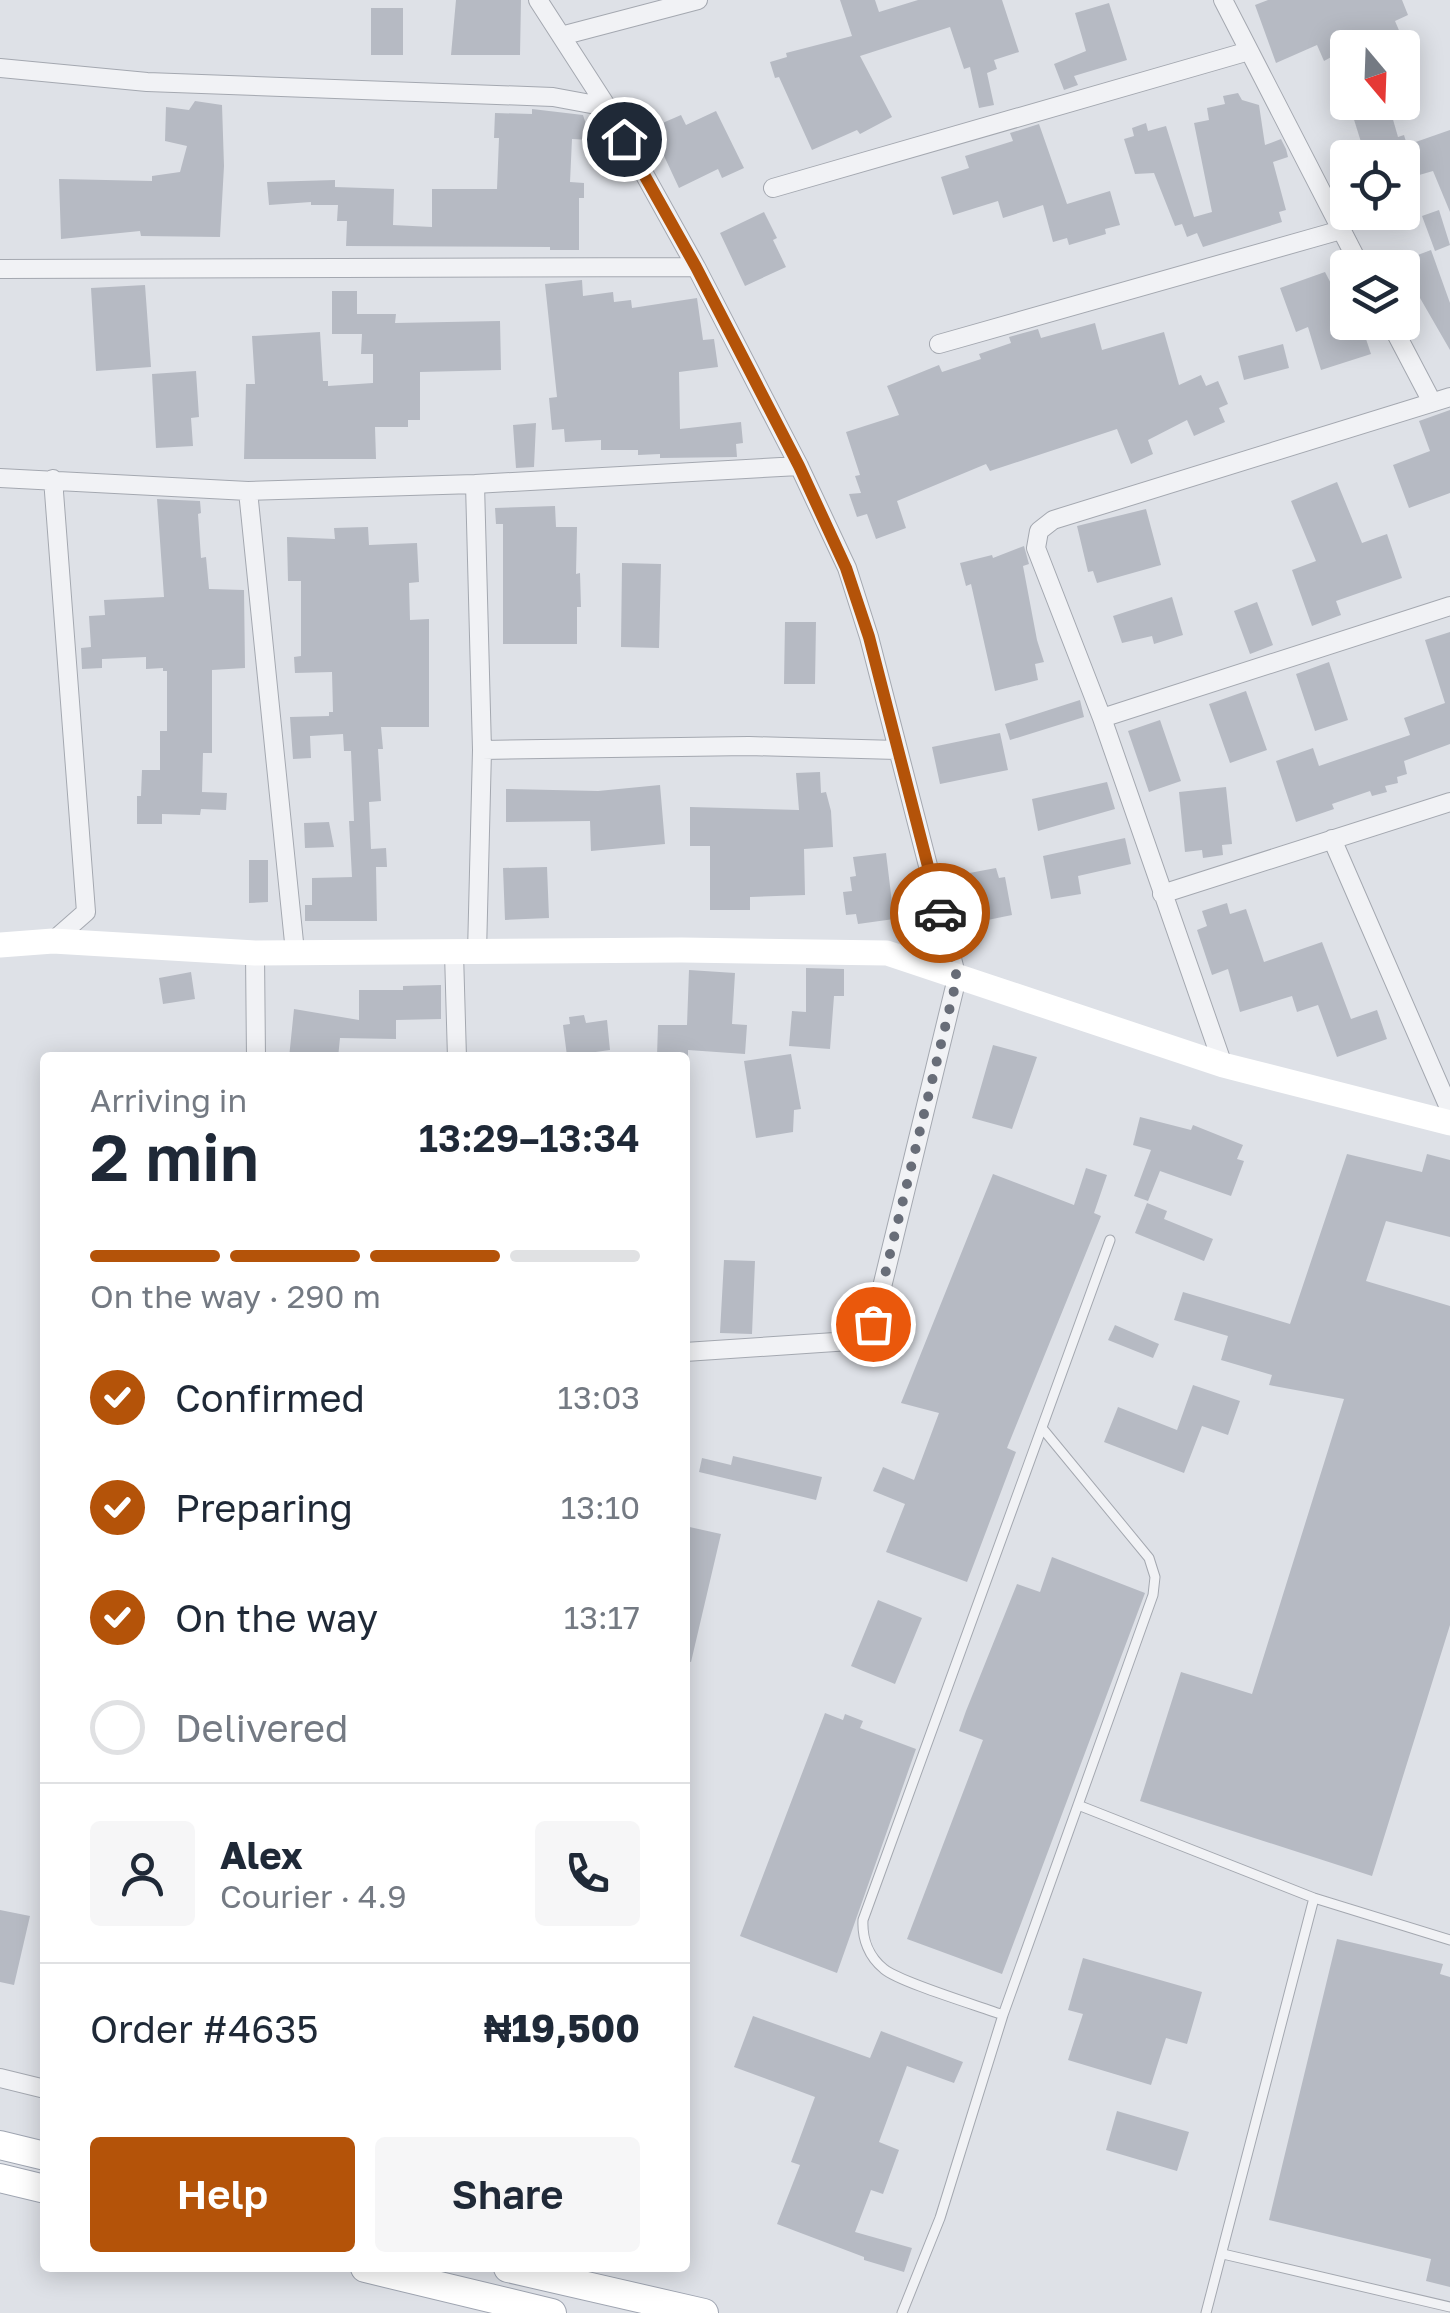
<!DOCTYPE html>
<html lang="en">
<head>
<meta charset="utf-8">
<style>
	:root { --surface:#fff; --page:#f6f6f7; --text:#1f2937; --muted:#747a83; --line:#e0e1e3; --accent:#b45309 }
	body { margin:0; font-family:"Golos Text",sans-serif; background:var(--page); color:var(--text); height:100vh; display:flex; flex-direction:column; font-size:38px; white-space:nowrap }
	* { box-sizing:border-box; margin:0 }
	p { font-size:32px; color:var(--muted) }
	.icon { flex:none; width:55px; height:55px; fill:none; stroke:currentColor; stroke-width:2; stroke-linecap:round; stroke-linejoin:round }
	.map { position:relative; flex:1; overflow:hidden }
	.side { position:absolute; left:40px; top:1052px; width:650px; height:1220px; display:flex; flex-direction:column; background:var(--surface); border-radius:10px; box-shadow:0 5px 25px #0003 }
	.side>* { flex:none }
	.needle { width:65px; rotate:161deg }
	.controls { position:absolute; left:1330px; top:30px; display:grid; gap:20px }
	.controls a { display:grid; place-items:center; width:90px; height:90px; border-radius:10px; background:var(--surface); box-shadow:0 5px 25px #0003; font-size:50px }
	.pin { position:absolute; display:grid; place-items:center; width:85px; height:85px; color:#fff; margin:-42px; border:5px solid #fff; border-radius:50%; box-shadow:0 2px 10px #0007 }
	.courier { position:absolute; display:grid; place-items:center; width:100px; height:100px; margin:-50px; border:8px solid #b45309; border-radius:50%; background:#fff; color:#222; box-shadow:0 2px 12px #0007 }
	.overview em { font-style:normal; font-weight:600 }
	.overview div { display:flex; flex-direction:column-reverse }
	.overview { display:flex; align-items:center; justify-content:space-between; height:170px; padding:0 50px }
	h1 { font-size:65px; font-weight:600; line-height:75px }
	.bar { display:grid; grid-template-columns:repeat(4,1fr); gap:15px 10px; align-content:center; height:120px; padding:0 50px }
	.bar i { height:12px; border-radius:8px; background:var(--line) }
	.bar .on { background:var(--accent) }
	.bar p { grid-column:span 4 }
	.line { display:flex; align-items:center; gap:25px; padding:0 50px; border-top:2px solid var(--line) }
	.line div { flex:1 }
	.round { display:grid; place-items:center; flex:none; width:105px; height:105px; border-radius:10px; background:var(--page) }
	ol { padding:0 50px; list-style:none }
	li { display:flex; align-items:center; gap:30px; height:110px }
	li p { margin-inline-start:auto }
	li .icon { padding:10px; border-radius:50%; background:var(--accent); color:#fff; stroke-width:4 }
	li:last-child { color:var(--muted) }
	li i { width:55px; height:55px; border:5px solid var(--line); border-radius:50% }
	.cta { display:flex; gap:20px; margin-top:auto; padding:20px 50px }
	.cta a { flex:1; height:115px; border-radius:10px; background:var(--accent); color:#fff; font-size:40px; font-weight:600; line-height:115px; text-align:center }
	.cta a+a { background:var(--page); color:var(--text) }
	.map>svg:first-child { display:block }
	.building { fill:#b6bac3 }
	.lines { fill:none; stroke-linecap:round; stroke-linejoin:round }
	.lane-casing { stroke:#a4a8b0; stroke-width:11 }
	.street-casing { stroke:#a4a8b0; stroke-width:20 }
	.primary-casing { stroke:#9fa5b1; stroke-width:30 }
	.lane { stroke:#f1f2f5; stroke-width:9 }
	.street { stroke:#f1f2f5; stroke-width:18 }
	.secondary { stroke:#fff; stroke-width:25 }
	.primary { stroke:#fff; stroke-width:28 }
	.done { stroke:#686d78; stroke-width:10; stroke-dasharray:0 18 }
	.route { stroke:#b45309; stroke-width:12 }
</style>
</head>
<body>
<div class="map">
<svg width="1450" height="2313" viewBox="0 0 1450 2313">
	<rect width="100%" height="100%" fill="#dee1e7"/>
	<path class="building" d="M456 0H521L520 55H451Z
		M840 0H875L879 12 918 0H1002L1019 52 994 60 997 69 987 73 994 105 979 108 970 67 964 69 950 27 860 56 892 117 860 134 857 130 812 150 779 77 775 78 770 62 787 57 786 53 852 36Z
		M1268 0H1402L1408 15 1395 21 1404 42 1392 48H1348L1324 61 1317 45 1276 63 1255 5Z
		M1109 3 1127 60 1074 76 1078 85 1064 90 1054 64 1086 51 1075 13Z
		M371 8H403V55H371Z
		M1238 93 1242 100 1259 105 1265 145 1281 139 1286 149 1288 157 1273 162 1286 210 1279 212 1282 222 1203 247 1197 233 1187 237 1182 224 1175 226 1154 173 1135 174 1124 139 1134 136 1132 128 1146 123 1148 131 1166 126 1194 217 1212 212 1194 123 1209 120 1207 108 1225 104 1223 96Z
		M195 101 222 105 224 166 220 237 141 236 140 231 61 239 59 179 152 181V176L180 172 187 146 165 141 166 107 189 110Z
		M1375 102H1388L1398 137 1404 135 1407 145 1450 130V212L1433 171 1402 180V158H1366L1351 110Z
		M532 109 583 115 591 140 572 139 570 182 584 183V198H579V250H550V247L346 246 347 221H337L338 205H311V202L269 205 267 182 335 180V187L394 189 393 225 432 227V189H497L499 138H494L495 113 532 114Z
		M716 111 744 168 722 178 718 169 679 188 651 128 681 115 686 125Z
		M1039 124 1067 204 1110 191 1120 225 1105 229 1106 234 1069 245 1067 238 1053 242 1043 205 1003 218 998 201 953 215 941 177 969 168 965 156 1013 141 1010 133Z
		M1439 210 1450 245 1435 251 1422 216Z
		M764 212 777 238 773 240 786 267 745 286 720 233Z
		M1431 250 1450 303V350L1420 298 1410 302 1402 281V261Z
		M1325 272 1339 299 1334 301 1343 329 1361 324 1371 354 1321 370 1308 327 1296 332 1280 288Z
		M582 280 583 296 613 292 614 302 631 300 632 308 697 298 703 340 714 339 718 367 679 372 680 429 741 422 743 443 736 444 737 457 660 458V454L638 455V450H601V440L565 442 564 429 552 430 549 398 557 397 545 284Z
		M145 285 151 367 96 371 91 288Z
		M332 291H357V314H396L395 323 500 321 501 370 420 372V420H408V427H375L376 459H244L246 384H255L252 336 320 332 323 381H328V386L373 383V354H361L362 334H332Z
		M1095 323 1102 350 1164 332 1179 385 1201 375 1206 386 1218 381 1228 404 1219 408 1225 422 1194 436 1187 420 1148 440 1153 454 1131 464 1117 429 990 471 986 464 897 501 906 528 876 539 867 514 857 517 849 494 861 493 855 476 860 475 846 432 899 415 887 386 939 365 942 372 981 359 979 354 1011 343 1009 337 1038 329 1041 338Z
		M1283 344 1289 368 1244 380 1238 356Z
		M196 371 199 417 191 418 193 446 156 448 152 374Z
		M1450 410V493L1409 508 1393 465 1430 451 1419 421Z
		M536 423 534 467 516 468 513 425Z
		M1337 482 1362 543 1387 534 1402 578 1336 601 1341 615 1312 626 1292 570 1316 561 1291 501Z
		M157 499 200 501 201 513 198 514 201 558 206 557 209 589 244 590 245 668 212 670V753H203L202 792 227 793 226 810 201 809 200 815 162 814V824H137V796H141L142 770H160V731H167V671H163V668L146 669V657L102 659V668L82 669 81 648 91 647 89 616 105 615 104 600 164 597Z
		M555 506 556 527H577L576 574 580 573 581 607H577V644H503V524H496L495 508Z
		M1146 509 1161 565 1097 583 1093 571 1088 572 1077 526Z
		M368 527 369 545 417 543 419 582 409 583 410 620 429 619V727H381L383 749H378L381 801 369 802 371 849 386 848 387 867H376L377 921H305V905H312V878L352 877 349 821H354L351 751H344L343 734 310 736 311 758 293 759 290 717 329 716V712H333L332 672 295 673 294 657 301 656V581H288L287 537 335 539 334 528Z
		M1024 546 1029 564 1023 566 1037 640 1044 662 1035 664 1038 680 995 691 971 584 966 586 960 563 992 555 993 558Z
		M622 563 661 564 659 648 621 647Z
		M1172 597 1183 635 1154 644 1152 636 1122 643 1113 616Z
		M1257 602 1273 645 1250 654 1234 611Z
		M785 622H816L815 684H784Z
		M1450 632V744L1404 761 1407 774 1397 777 1398 783 1385 786 1387 792 1372 796 1370 791 1332 804 1334 809 1296 822 1276 761 1313 748 1319 766 1410 735 1404 718 1445 703 1425 640Z
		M1329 662 1348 720 1315 731 1296 674Z
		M1246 691 1267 750 1230 763 1209 704Z
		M1080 700 1084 717 1010 740 1005 724Z
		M1160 720 1181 781 1149 792 1128 731Z
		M1000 733 1008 770 940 784 932 747Z
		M820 772 821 793 826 792 831 811 833 847 804 849 805 895 750 897V910H710V846H690V807L799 810 796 773Z
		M1107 782 1115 809 1038 831 1032 799Z
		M660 785 665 844 591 851 590 821 506 822V789L598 791Z
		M1226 787 1232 844 1222 845 1223 855 1203 858 1202 850 1185 852 1179 792Z
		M329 822 334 847 305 848 304 823Z
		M1125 838 1131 864 1078 876 1081 894 1051 899 1043 856Z
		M886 853 894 919 858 924 856 914 846 915 843 892 852 891 850 877 856 876 853 857Z
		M249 860H268V902L249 903Z
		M547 867 549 918 505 920 503 868Z
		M996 868 999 878 1005 877 1012 915 973 923 964 874Z
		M1227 903 1230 914 1246 909 1264 962 1322 942 1351 1019 1377 1010 1387 1039 1337 1057 1318 1005 1297 1012 1292 996 1240 1012 1228 969 1212 975 1197 930 1207 926 1202 911Z
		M806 968 844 969V996H834L830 1049 789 1046 792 1011 806 1012Z
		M689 970 735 973 732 1024 747 1025 745 1054 688 1050V1056H657L658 1025H687Z
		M191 972 195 999 163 1004 159 978Z
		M441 985V1019L396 1020V1039L340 1038 338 1058H289L294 1009 359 1020V990H403V986Z
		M584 1015 586 1023 607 1020 610 1050 567 1056 563 1025 570 1024 569 1017Z
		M993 1045 1037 1057 1012 1129 972 1118Z
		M791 1054 801 1109 794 1110 793 1132 756 1138 744 1061Z
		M1140 1117 1191 1130 1193 1125 1243 1145 1237 1159 1244 1161 1231 1196 1160 1171 1148 1201 1134 1196 1151 1150 1133 1145Z
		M1347 1154 1422 1172 1427 1154 1450 1160V1237L1386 1221 1366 1281 1450 1306V1625L1372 1876 1140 1801 1181 1672 1252 1694 1344 1399 1269 1385 1272 1375 1221 1360 1228 1336 1174 1320 1183 1292 1290 1324Z
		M1086 1168 1107 1175 1094 1213 1101 1216 1007 1448 1016 1452 967 1582 886 1552 905 1504 873 1491 883 1467 914 1480 939 1413 901 1403 993 1174 1074 1205Z
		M1147 1203 1167 1211 1164 1219 1213 1239 1204 1261 1135 1233Z
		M724 1260 755 1261 752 1334 720 1333Z
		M1115 1325 1159 1344 1153 1358 1108 1340Z
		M1193 1385 1240 1401 1228 1435 1202 1426 1184 1473 1104 1442 1118 1407 1177 1430Z
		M733 1456 822 1477 816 1500 699 1472 702 1458 731 1465Z
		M685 1526 721 1534 691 1662 685 1661Z
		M1052 1557 1145 1593 1002 1974 907 1939 983 1740 959 1731 966 1711 1017 1584 1040 1592Z
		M878 1600 922 1618 895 1684 851 1666Z
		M825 1713 843 1720 845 1714 863 1721 860 1728 916 1749 837 1973 740 1936Z
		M0 1910 30 1916 14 1985 0 1982Z
		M1337 1939 1443 1964 1440 1974 1450 1977V2287L1426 2281 1431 2259 1269 2220Z
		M1083 1958 1202 1992 1187 2044 1166 2038 1151 2085 1068 2060 1083 2014 1068 2010Z
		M753 2016 870 2058 881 2031 963 2062 954 2083 907 2066 879 2142 899 2150 883 2194 871 2190 855 2232 912 2248 904 2272 864 2260V2257L777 2224 800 2165 791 2162 815 2097 734 2067Z
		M1117 2111 1189 2132 1177 2171 1106 2150Z"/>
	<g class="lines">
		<g class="lane-casing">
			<path id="lane" d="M1078 1805 1314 1898 1450 1940
				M1003 2015C979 2006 899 1982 884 1969 869 1957 862 1939 863 1920L1110 1240
				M1223 2254 1450 2307
				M902 2313 940 2218 1003 2015 1153 1595 1155 1577 1149 1558 1042 1428
				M1206 2313 1314 1898"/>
		</g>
		<g class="street-casing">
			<path id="street" d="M538 0 607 107 696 267 799 466 847 568 869 637 957 978 873 1324 866 1335 850 1341 685 1352
				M1223 0 1361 268
				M561 36 698 0
				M0 68 147 82 553 97 607 107
				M773 188 1249 51
				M0 269 696 267
				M1390 322 1432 402
				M939 344 1341 230
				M0 478 248 491 475 484 799 466
				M53 479 86 912 53 941
				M475 484 482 750 477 953
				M248 491 295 952
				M1102 718 1450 606
				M482 750 749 746 897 750
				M1332 839 1450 1110
				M1162 894 1450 802
				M255 953 256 1058
				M454 953 457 1058
				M1223 1065 1102 718 1036 548 1039 531 1053 520 1450 397
				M0 2078 45 2089"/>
		</g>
		<g class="primary-casing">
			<path id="primary" d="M0 2145 45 2156
				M0 2178 45 2189
				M365 2268 552 2313
				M508 2268 704 2313"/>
		</g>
		<use href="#lane" class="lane"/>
		<use href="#street" class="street"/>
		<path class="secondary" d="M0 945 53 941 255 953 682 950 887 953 1223 1065 1450 1123"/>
		<use href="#primary" class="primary"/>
	</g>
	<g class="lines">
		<path class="done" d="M873 1324 957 978 940 913"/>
		<path class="route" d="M624 139 696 267 799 466 846 568 869 637 940 913"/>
	</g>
</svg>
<div class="controls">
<a><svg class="needle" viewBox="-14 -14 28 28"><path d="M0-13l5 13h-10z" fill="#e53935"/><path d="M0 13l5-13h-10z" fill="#747a83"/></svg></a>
<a><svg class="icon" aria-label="locate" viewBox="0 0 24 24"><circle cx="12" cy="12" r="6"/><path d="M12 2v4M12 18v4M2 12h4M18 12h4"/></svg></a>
<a><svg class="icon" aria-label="layers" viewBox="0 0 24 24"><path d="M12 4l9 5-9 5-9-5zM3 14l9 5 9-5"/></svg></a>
</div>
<div class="pin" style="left:873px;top:1324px;background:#ea580c"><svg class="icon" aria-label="bag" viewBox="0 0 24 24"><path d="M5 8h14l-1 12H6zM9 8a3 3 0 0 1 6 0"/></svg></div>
<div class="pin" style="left:624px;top:139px;background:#1f2937"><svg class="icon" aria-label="home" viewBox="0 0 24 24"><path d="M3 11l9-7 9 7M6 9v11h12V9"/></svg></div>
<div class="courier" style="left:940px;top:913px"><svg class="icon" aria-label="car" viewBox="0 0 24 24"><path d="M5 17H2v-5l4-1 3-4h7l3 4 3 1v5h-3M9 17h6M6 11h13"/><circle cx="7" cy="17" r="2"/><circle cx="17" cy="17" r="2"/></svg></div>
<section class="side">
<div class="overview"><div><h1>2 min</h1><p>Arriving in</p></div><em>13:29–13:34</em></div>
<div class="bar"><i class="on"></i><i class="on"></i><i class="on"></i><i></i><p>On the way · 290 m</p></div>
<ol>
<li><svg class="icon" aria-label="check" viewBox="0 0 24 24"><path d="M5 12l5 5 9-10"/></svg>Confirmed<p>13:03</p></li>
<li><svg class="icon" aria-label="check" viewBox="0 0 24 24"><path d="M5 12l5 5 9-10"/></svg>Preparing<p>13:10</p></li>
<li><svg class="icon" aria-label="check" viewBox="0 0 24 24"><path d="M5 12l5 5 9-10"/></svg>On the way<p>13:17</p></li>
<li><i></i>Delivered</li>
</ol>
<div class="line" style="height:180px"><a class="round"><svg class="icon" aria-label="person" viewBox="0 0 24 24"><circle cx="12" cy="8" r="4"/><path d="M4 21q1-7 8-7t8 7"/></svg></a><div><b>Alex</b><p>Courier · 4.9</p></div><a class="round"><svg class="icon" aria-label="phone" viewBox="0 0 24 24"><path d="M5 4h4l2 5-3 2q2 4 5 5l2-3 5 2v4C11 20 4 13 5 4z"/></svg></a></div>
<div class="line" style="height:130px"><div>Order #4635</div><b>₦19,500</b></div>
<div class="cta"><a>Help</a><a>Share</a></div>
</section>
</div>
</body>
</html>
